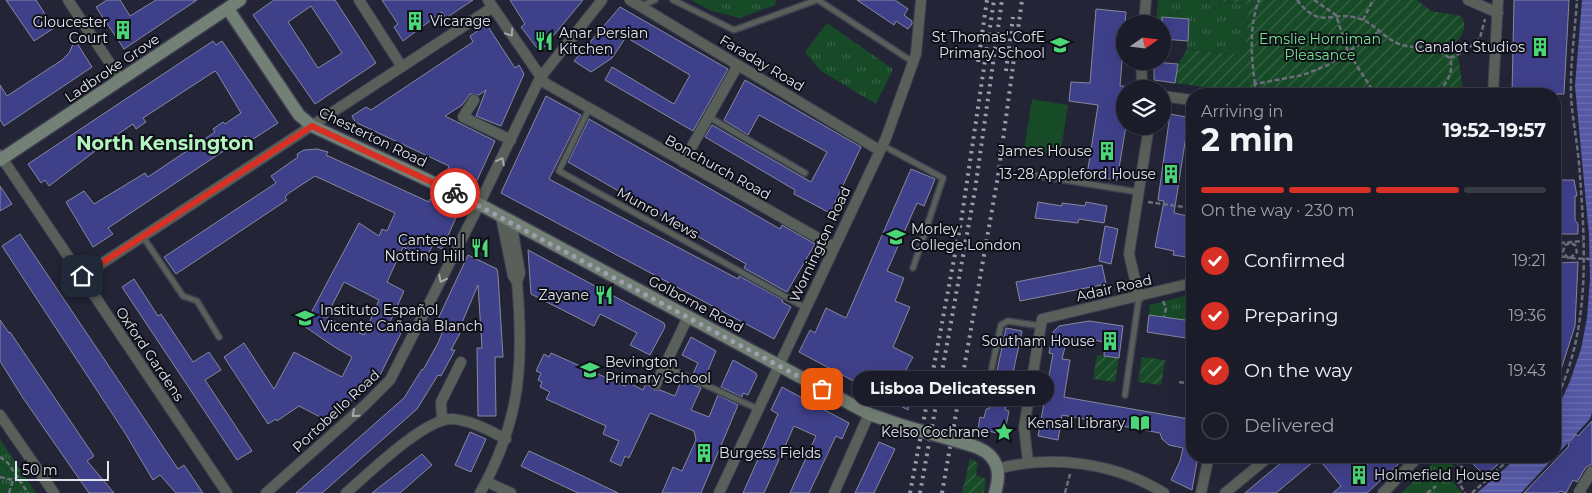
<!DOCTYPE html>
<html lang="en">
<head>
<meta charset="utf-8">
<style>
	:root { --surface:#1a1c29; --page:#232531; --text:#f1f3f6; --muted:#9fa1a8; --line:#383a46; --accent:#d93025 }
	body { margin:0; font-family:Montserrat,sans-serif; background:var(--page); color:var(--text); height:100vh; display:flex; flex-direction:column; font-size:19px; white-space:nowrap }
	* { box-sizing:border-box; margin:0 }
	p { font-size:16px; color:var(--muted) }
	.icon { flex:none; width:28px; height:28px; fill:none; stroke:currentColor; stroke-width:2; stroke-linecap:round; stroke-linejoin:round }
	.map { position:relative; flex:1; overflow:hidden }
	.sheet { position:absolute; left:1186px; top:88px; width:375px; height:375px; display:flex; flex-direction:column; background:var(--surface); border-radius:20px; box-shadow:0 5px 20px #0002,0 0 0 1px var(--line) }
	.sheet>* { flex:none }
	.needle { width:32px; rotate:76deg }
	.tools { position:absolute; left:1116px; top:15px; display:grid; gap:10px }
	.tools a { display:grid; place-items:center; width:55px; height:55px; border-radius:50%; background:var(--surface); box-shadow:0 5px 20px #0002,0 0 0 1px var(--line); font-size:25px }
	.scale { position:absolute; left:15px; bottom:12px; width:94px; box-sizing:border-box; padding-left:5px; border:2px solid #e1e3ee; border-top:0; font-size:14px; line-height:18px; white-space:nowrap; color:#e1e3ee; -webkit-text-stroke:4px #0e0f17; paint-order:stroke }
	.pin { position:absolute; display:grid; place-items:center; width:42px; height:42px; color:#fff; margin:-21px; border-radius:10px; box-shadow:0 2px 8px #0006 }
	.courier { position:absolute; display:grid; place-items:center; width:50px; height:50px; margin:-25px; border:4px solid #d93025; border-radius:50%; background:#fff; color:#222; box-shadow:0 1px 6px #0007 }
	.bubble { position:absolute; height:35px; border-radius:18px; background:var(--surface); box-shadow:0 5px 20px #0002,0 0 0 1px var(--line); font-size:16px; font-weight:700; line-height:35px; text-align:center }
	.summary em { font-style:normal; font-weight:700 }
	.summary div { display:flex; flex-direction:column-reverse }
	.summary { display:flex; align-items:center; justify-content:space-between; height:85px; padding:0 15px }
	h1 { font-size:32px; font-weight:700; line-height:38px }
	.bar { display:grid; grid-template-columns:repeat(4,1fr); gap:8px 5px; align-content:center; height:60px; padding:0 15px }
	.bar i { height:6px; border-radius:4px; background:var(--line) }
	.bar .on { background:var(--accent) }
	.bar p { grid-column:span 4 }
	ol { padding:0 15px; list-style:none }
	li { display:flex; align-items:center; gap:15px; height:55px }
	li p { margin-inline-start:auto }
	li .icon { padding:5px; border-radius:50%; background:var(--accent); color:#fff; stroke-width:4 }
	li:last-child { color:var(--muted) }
	li i { width:28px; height:28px; border:2px solid var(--line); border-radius:50% }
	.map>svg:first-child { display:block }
	.grass { fill:url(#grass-tufts) }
	.garden { fill:url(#garden-furrows) }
	.pitch { fill:#174a26 }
	.water { fill:url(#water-rules) }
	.building { fill:#3f408a; stroke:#85889e; fill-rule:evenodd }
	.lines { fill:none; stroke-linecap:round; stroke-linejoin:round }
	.lane-casing { stroke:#3e4051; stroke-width:8 }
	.street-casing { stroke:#3e4051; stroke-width:12 }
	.secondary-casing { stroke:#3e4051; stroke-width:15 }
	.path { stroke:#6c6e7e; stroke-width:2.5; stroke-dasharray:5 2.5; stroke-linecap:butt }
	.lane { stroke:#586059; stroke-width:5 }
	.street { stroke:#586059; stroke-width:10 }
	.secondary { stroke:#738075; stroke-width:12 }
	.rail { stroke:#9a9ca9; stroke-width:4; stroke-dasharray:2.5 5; stroke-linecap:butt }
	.secondary-bridge-casing { stroke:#3e4051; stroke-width:15; stroke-linecap:butt }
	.path-bridge { stroke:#6c6e7e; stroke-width:2.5; stroke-dasharray:5 2.5; stroke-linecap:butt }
	.secondary-bridge { stroke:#738075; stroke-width:12 }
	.oneway { stroke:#a3a8ab }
	.done { stroke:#9ea0ae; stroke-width:5; stroke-dasharray:0 9 }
	.route { stroke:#d93025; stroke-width:6 }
	.labels { text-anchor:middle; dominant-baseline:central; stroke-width:4; stroke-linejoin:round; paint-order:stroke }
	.poi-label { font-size:14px; fill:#e1e3ee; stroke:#0e0f17; text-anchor:end }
	.park-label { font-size:14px; fill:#78e393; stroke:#0e0f17 }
	.street-label { font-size:14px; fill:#e1e3ee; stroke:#0e0f17 }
	.district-label { font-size:19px; font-weight:bold; fill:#b2f5bf; stroke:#0e0f17 }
</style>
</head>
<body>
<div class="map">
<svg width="1592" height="493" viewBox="0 0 1592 493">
	<defs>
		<pattern id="grass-tufts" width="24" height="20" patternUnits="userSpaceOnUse" patternTransform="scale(1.25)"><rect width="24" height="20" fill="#174a26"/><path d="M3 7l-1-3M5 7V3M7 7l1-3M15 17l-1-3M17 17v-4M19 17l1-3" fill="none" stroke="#386446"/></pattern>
		<pattern id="garden-furrows" width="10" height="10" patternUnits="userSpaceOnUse" patternTransform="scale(1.25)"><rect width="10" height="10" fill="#174a26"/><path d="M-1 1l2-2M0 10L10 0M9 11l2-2" fill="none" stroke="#386446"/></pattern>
		<pattern id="water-rules" width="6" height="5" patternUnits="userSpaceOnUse" patternTransform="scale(1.25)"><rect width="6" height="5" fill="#5458a5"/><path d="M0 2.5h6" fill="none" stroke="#6c70b2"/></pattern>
	</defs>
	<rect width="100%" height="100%" fill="#232537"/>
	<path class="grass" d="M691 0H776L775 5 740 18 712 11Z
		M1158 0H1207L1249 4 1245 55 1187 50V41L1163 39 1162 24H1156Z
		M827 23 893 69 876 104 821 71 805 52Z
		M1192 294V321L1149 315 1150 305Z
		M0 439 36 493H0Z
		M1441 456H1444L1454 466 1447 474 1462 493H1401Z"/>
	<path class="garden" d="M1207 0H1417L1431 11 1461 16C1468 26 1463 34 1456 43L1464 94H1255L1175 83 1178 64 1187 50 1245 55 1249 4Z
		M1097 355 1119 358 1115 382 1093 379Z
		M1142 357 1165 360 1161 385 1138 382Z
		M970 458 978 463 976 475 986 479 984 493H962Z"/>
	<path class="pitch" d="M1032 99 1068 105 1060 156 1024 150Z"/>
	<path class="water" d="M1582 0H1592V413L1590 419 1521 493H1477L1519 456H1555V414L1570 381 1581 349 1587 318 1590 279 1589 235 1575 86Z"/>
	<path class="building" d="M6 0H36L54 28 34 41Z
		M107 0H120L130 16 156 0H197L124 49 96 7Z
		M274 0H335L376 63 315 104 253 15ZM311 6 342 53 318 68 288 22Z
		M382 0H473L446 18 442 12 403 41 394 27 398 24Z
		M510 0H583L540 52 521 27 525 24Z
		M857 0H895L908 9 904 15 912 21V24L908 29 896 21 894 25Z
		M1514 0H1569L1564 94H1512Z
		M620 7 728 69 693 131 605 80 612 67 674 104 690 75 629 39 626 37 612 58 591 72 574 61Z
		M1096 9 1126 12 1120 86H1124L1122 110H1125L1126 126 1117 180 1087 175 1098 105 1069 101 1071 82 1090 83Z
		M1162 17 1189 19 1188 41 1162 39Z
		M487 25 515 68 519 65 524 74 501 126 476 116 486 90 479 95 470 94 462 105 445 116 495 141 474 187 446 174 449 166 355 122 352 116 366 107 371 110 473 42 470 36Z
		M75 40 92 67 4 126 0 120V85L7 96 62 60 69 53Z
		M213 41 216 45 222 41 278 123 250 141 246 136 108 228 113 234 93 247 66 202 84 191 94 204 145 173 148 177 215 132 213 129 223 122 225 124 241 113 217 73 215 71 143 118 146 122 136 129 133 124 115 136 49 186 45 180 41 183 28 164Z
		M1154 62 1178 64 1175 83 1154 80Z
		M745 80 861 147 830 213 794 194 795 190 705 137 712 125 811 182 827 152 759 115 748 135 724 120Z
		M546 96 581 115 549 179 738 279 739 276 783 300 782 302 791 307 774 339 501 193Z
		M1170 114 1192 118V137L1186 136 1174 213 1192 217V258L1173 255 1174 251 1155 247 1164 201 1158 200Z
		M589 119 780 229 782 225 815 244 787 292 744 268 746 264 568 162Z
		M317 149 328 152 326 155 429 202 430 199 459 211 442 249 433 245 425 259 403 247 387 282 404 291 390 322 403 329 379 377 328 421 299 406 277 421 276 419 268 424 224 357 244 343 274 389 294 352 342 377 352 357 333 346 304 326 359 223 379 236 382 229 387 231 395 213 315 176 289 193 285 197 287 200 176 274 164 257 276 183 271 176 298 157 297 154 304 150ZM344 282 379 300 364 335 326 317Z
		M911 169 935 179 924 206 917 203 887 271 904 278 895 301 910 307 893 347 913 357 902 377 907 380 905 387 912 390 908 410 799 352 810 330 815 333 826 308 846 318Z
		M1555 180H1574L1577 196H1575V220L1578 224V234H1560L1559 230H1555Z
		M0 186 12 204 0 211Z
		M1038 202 1062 206V203L1085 206 1086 202 1107 206 1104 223 1079 219 1078 223 1035 218Z
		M1105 226 1118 229 1111 264 1099 261Z
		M20 234 178 469 184 465 203 493H176L160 475 153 480 125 433 2 246Z
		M528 250 664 323 665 327 650 355 630 345 637 333 610 319 600 314 594 326 531 294Z
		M468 255 497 269 498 275 503 357H495L496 416H478L477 348H482L478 285 458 332 460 333 451 350H455L441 376 438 375 417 409 322 493H296L404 398 422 369 423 370 438 343 446 323 438 319Z
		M1578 262 1575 326 1557 382H1555V298L1560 263Z
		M1102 265 1106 284 1020 301 1016 282Z
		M134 279 158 316 161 314 193 362 209 352 221 370 205 380 252 451 237 460 122 287Z
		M1149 315 1192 321V339L1147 332Z
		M0 320 9 333 10 332 94 456 87 461 114 493H89L23 398 0 361Z
		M1089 321 1123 326 1119 358 1104 356 1105 342 1087 339 1066 343 1062 359 1070 360 1064 397 1189 419V423H1192V456H1198L1192 490 1171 480 1180 461 1183 448 1169 445 1162 439 1160 433 1062 415 1058 440 1038 436 1053 354 1049 353 1053 332 1059 326Z
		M1006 328 1022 331 1005 410 1009 411 1005 431 1002 434 978 429 980 417 984 418 986 409H989Z
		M691 337 716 351 704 380 693 374 698 363 682 355Z
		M551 353 625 386 627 382 643 390 646 383 654 390H660L675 396 682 379 701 388 691 410 709 417 718 395 738 405 701 493H662L673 467 682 471 696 440 694 431 650 413 629 458 625 456 621 466 610 461 619 441 603 434 606 426 546 399 550 392 540 387 542 382 538 380 541 373 536 371 544 354 549 357Z
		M733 360 756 373 757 376 748 395 743 393 742 397 721 387Z
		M782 387 849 423 842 439 836 436 809 493H790L816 436 794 426 764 493H743L778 414 771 410Z
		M1592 421V464L1586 467 1577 482 1573 480 1566 493 1560 491 1558 493H1524L1569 446 1568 444 1576 434 1578 436Z
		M470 432 486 439 471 472 455 465Z
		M879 442 895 449 874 493H855Z
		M529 451 566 468 618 493H578L521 466Z
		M422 454 432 465 400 493H372Z
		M1289 456H1345L1359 472 1377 456H1407L1367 493H1333L1341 486 1318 458 1276 493H1245Z
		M1476 456H1507L1485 476 1472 463Z"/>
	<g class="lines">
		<g class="lane-casing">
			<path id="lane" d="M673 0 734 30 817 0
				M818 0 913 62
				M641 6 655 0
				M589 109 559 171 806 308
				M709 117 805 173
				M882 145 943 178 913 268
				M1033 175 1138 192
				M143 237 183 296 197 301 219 337
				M664 366 758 409
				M1125 395 1139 297
				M986 396 1001 325 1008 321 1041 326"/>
		</g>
		<g class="street-casing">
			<path id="street" d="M68 0 121 80
				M359 0 402 67
				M488 0 545 83 834 247
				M630 0 879 150
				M1468 0 1498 13
				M1144 24 1146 0
				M1141 61 1142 80 1146 89
				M1493 94 1498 0
				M1162 96 1192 100
				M474 100 463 117 511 140
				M0 155 227 493
				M683 162 738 65
				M501 217 513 276 517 282
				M81 277 493 7
				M1139 297 1129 254 1149 126
				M656 384 688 317
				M0 415 54 493
				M442 420 441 402 461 362
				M1028 462 1024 427 1042 319 1192 283
				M997 469C1052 454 1116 463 1164 493
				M487 482 511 493
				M266 493 364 406 390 380 473 217 540 78 602 0
				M346 493C368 474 425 418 452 419 471 420 490 431 506 439
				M480 493C521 420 524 363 517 282L520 273 511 221
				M719 493 886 138 916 54 921 0
				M834 493 869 414
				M1201 493 1209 456
				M1225 493 1270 456
				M1383 493 1419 456
				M1581 493 1579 492 1592 471"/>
		</g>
		<g class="secondary-casing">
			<path id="secondary" d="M228 9 299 115 312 126 479 204 869 414 901 425
				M0 160 240 0
				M970 445C995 452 1003 468 995 493"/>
		</g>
		<path class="path" d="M1297 0C1323 33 1331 7 1363 20 1377 26 1386 40 1402 45 1411 48 1423 46 1433 49 1439 50 1444 55 1450 58 1454 73 1447 82 1437 94
			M1314 0 1336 15 1348 52 1375 94
			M1363 20 1373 0
			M1450 58 1465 51 1480 38 1485 19
			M1255 84C1251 57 1249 25 1259 0
			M1254 91 1291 90 1321 94
			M1254 94 1255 84 1303 75 1328 65 1378 32
			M1148 202 1184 207 1192 204
			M1557 250 1560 243 1583 241
			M1557 250 1560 256 1570 258
			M1163 301 1166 308 1164 317
			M1179 382 1192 384
			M1555 401C1592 328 1585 242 1579 163 1577 140 1572 117 1571 95 1570 64 1575 31 1577 0
			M1449 456 1470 474 1459 483 1465 493
			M0 457 8 463 28 493
			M1455 461 1458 456
			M0 477 13 480 27 470
			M9 493 13 480
			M1065 493 1070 474
			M1427 493 1436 486
			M1472 493 1513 456"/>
		<use href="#lane" class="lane"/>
		<use href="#street" class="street"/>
		<use href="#secondary" class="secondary"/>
		<path class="rail" d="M978 62 987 0
			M1006 71 1013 17
			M910 493 961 222 994 0
			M920 493 975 190 1002 0
			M942 493 998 176 1022 0"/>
		<g class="secondary-bridge-casing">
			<path id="secondary-bridge" d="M901 425 970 445"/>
		</g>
		<path class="path-bridge" d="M1570 258 1577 252 1575 245 1570 243 1565 245 1563 252 1568 258 1592 259"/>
		<use href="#secondary-bridge" class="secondary-bridge"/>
	</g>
	<defs><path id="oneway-chevron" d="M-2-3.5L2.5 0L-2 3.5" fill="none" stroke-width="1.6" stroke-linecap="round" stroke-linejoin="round" transform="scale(1.25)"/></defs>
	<g class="oneway">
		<use href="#oneway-chevron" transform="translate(510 33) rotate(56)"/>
		<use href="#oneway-chevron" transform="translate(501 161) rotate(-63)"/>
		<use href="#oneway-chevron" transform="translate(442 279) rotate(117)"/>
		<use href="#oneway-chevron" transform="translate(355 414) rotate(139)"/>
	</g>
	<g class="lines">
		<path class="done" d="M455 193 822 389"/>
		<path class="route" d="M82 276 312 126 455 193"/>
	</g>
	<defs>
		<g id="building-bare" transform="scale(1.5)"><path d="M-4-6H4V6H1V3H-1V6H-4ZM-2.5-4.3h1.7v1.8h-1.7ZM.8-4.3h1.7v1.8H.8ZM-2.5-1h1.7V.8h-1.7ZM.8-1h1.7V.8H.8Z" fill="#4bd677" stroke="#0e0f17" stroke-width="2.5" paint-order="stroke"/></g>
		<g id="restaurant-bare" transform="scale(1.5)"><path d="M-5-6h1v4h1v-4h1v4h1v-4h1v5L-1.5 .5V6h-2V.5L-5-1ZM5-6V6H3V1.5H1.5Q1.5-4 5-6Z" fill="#4bd677" stroke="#0e0f17" stroke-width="2.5" paint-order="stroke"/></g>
		<g id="school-bare" transform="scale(1.5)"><path d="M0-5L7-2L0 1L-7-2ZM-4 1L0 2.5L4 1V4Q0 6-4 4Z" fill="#4bd677" stroke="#0e0f17" stroke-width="2.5" paint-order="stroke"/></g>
		<g id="university-bare" transform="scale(1.5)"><path d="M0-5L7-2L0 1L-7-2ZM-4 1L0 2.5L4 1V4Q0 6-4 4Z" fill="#4bd677" stroke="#0e0f17" stroke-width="2.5" paint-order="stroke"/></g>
		<g id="library-bare" transform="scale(1.5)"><path d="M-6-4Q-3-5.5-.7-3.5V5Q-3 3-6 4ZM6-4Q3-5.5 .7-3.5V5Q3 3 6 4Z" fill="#4bd677" stroke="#0e0f17" stroke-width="2.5" paint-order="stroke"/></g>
		<g id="sight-bare" transform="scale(1.5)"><path d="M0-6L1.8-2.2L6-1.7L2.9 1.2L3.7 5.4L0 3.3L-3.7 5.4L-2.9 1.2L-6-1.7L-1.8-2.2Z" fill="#4bd677" stroke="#0e0f17" stroke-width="2.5" paint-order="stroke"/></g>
	</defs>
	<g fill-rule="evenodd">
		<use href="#building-bare" x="415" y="21"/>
		<use href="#building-bare" x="123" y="30"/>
		<use href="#restaurant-bare" x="544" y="41"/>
		<use href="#school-bare" x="1060" y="45"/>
		<use href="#building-bare" x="1540" y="47"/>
		<use href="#building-bare" x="1107" y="151"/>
		<use href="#building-bare" x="1171" y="174"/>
		<use href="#university-bare" x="896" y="237"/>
		<use href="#restaurant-bare" x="480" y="248"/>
		<use href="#restaurant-bare" x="604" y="295"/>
		<use href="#school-bare" x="305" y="318"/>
		<use href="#building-bare" x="1110" y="341"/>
		<use href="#school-bare" x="590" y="370"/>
		<use href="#library-bare" x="1140" y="423"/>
		<use href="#sight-bare" x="1004" y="432"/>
		<use href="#building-bare" x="704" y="453"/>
		<use href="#building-bare" x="1359" y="475"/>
	</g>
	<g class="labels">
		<g class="poi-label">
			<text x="430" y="21" text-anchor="start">Vicarage</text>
			<text x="108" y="22">Gloucester<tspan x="108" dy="16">Court</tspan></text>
			<text x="559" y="33" text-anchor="start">Anar Persian<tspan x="559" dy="16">Kitchen</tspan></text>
			<text x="1045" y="37">St Thomas' CofE<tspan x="1045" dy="16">Primary School</tspan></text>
			<text x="1525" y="47">Canalot Studios</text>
			<text x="1092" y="151">James House</text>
			<text x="1156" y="174">13-28 Appleford House</text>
			<text x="911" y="229" text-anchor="start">Morley<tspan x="911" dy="16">College London</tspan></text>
			<text x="465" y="240">Canteen |<tspan x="465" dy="16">Notting Hill</tspan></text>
			<text x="589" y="295">Zayane</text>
			<text x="320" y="310" text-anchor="start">Instituto Español<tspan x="320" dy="16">Vicente Cañada Blanch</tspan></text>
			<text x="1095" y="341">Southam House</text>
			<text x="605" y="362" text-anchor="start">Bevington<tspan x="605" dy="16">Primary School</tspan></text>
			<text x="1125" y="423">Kensal Library</text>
			<text x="989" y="432">Kelso Cochrane</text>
			<text x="719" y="453" text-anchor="start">Burgess Fields</text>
			<text x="1374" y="475" text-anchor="start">Holmefield House</text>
		</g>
		<g class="park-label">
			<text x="1320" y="39">Emslie Horniman<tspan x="1320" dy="16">Pleasance</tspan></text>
		</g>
		<g class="street-label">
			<text transform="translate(762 63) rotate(31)">Faraday Road</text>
			<text transform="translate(112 68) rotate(-34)">Ladbroke Grove</text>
			<text transform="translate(373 137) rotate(26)">Chesterton Road</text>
			<text transform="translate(718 167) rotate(29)">Bonchurch Road</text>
			<text transform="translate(658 213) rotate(29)">Munro Mews</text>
			<text transform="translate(820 244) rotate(-65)">Wornington Road</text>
			<text transform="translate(1114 288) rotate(-13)">Adair Road</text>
			<text transform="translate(696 304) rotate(28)">Golborne Road</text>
			<text transform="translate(150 354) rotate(56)">Oxford Gardens</text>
			<text transform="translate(336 411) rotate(-43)">Portobello Road</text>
		</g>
		<g class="district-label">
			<text x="165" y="143">North Kensington</text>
		</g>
	</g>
</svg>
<div class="tools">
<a><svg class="needle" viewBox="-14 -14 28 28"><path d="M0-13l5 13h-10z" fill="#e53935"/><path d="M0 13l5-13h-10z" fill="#9fa1a8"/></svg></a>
<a><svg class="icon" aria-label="layers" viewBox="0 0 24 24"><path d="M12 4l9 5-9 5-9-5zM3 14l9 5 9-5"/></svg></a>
</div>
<div class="scale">50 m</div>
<div class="pin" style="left:822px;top:389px;background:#ea580c"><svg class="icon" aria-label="bag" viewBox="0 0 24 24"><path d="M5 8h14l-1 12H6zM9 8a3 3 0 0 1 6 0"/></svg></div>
<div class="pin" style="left:82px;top:276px;background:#1f2937"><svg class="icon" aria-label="home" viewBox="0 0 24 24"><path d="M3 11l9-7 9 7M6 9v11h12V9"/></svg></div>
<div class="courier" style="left:455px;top:193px"><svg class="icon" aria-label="bike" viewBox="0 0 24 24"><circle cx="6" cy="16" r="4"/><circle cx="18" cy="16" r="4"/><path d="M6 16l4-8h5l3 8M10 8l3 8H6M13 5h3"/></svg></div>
<div class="bubble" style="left:852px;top:371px;width:202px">Lisboa Delicatessen</div>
<section class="sheet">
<div class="summary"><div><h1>2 min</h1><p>Arriving in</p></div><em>19:52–19:57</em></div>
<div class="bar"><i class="on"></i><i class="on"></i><i class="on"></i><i></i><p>On the way · 230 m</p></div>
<ol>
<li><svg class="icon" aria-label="check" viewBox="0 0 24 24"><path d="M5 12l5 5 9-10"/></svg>Confirmed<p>19:21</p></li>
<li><svg class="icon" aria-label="check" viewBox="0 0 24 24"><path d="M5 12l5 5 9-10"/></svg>Preparing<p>19:36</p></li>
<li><svg class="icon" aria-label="check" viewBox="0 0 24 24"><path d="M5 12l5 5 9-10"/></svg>On the way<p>19:43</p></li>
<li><i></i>Delivered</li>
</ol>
</section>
</div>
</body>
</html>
